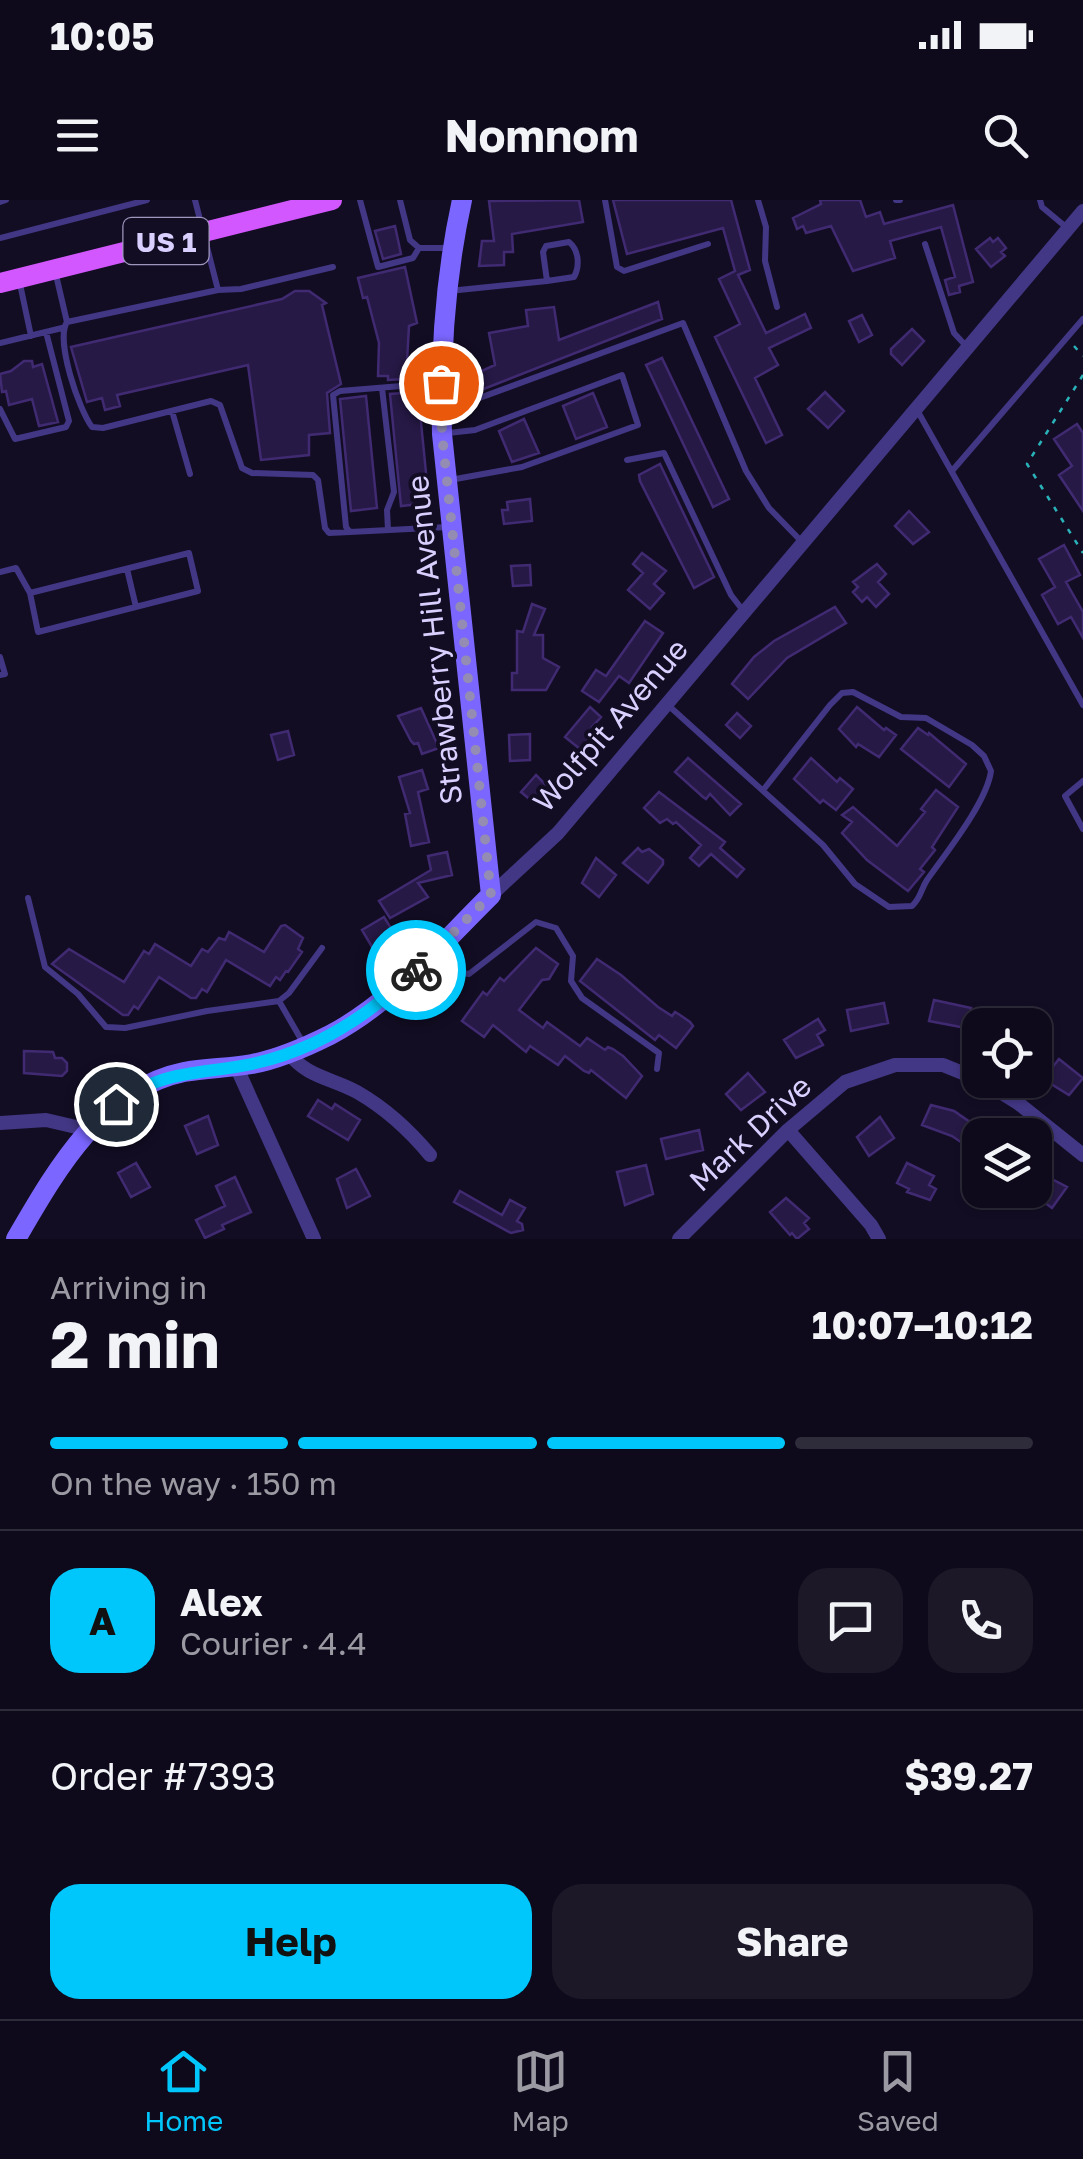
<!DOCTYPE html>
<html lang="en">
<head>
<meta charset="utf-8">
<style>
	:root { --surface:#0e0a1b; --page:#1c1828; --text:#f1f3f6; --muted:#9b9aa3; --line:#2e2b3a; --accent:#00c7fb }
	body { margin:0; font-family:"Golos Text",sans-serif; background:var(--page); color:var(--text); height:100vh; display:flex; flex-direction:column; font-size:38px; white-space:nowrap }
	* { box-sizing:border-box; margin:0 }
	p { font-size:32px; color:var(--muted) }
	.icon { flex:none; width:55px; height:55px; fill:none; stroke:currentColor; stroke-width:2; stroke-linecap:round; stroke-linejoin:round }
	.map { position:relative; height:1039px; overflow:hidden }
	.details { display:flex; flex-direction:column; background:var(--surface); flex:1 }
	.details>* { flex:none }
	.buttons { position:absolute; left:962px; top:808px; display:grid; gap:20px }
	.buttons a { display:grid; place-items:center; width:90px; height:90px; border-radius:20px; background:var(--surface); box-shadow:0 2px 8px #0004,0 0 0 2px var(--line); font-size:50px }
	.pin { position:absolute; display:grid; place-items:center; width:85px; height:85px; color:#fff; margin:-42px; border:5px solid #fff; border-radius:50%; box-shadow:0 2px 10px #0007 }
	.courier { position:absolute; display:grid; place-items:center; width:100px; height:100px; margin:-50px; border:8px solid #00c7fb; border-radius:50%; background:#fff; color:#222; box-shadow:0 2px 12px #0007 }
	.overview em { font-style:normal; font-weight:700 }
	.overview div { display:flex; flex-direction:column-reverse }
	.overview { display:flex; align-items:center; justify-content:space-between; height:170px; padding:0 50px }
	h1 { font-size:65px; font-weight:700; line-height:75px }
	.bar { display:grid; grid-template-columns:repeat(4,1fr); gap:15px 10px; align-content:center; height:120px; padding:0 50px }
	.bar i { height:12px; border-radius:8px; background:var(--line) }
	.bar .on { background:var(--accent) }
	.bar p { grid-column:span 4 }
	.line { display:flex; align-items:center; gap:25px; padding:0 50px; border-top:2px solid var(--line) }
	.line div { flex:1 }
	.round { display:grid; place-items:center; flex:none; width:105px; height:105px; border-radius:30px; background:var(--page) }
	.button { display:flex; gap:20px; margin-top:auto; padding:20px 50px }
	.button a { flex:1; height:115px; border-radius:30px; background:var(--accent); color:#111; font-size:40px; font-weight:700; line-height:115px; text-align:center }
	.button a+a { background:var(--page); color:var(--text) }
	.status { display:flex; justify-content:space-between; align-items:center; height:70px; padding:0 50px; background:var(--surface); direction:ltr }
	.status svg { height:28px; fill:currentColor }
	header { display:flex; justify-content:space-between; align-items:center; height:130px; padding:0 50px; background:var(--surface); font-size:45px; font-weight:700 }
	.tab-bar { display:flex; justify-content:space-around; align-items:center; height:140px; border-top:2px solid var(--line); background:var(--surface); font-size:28px; color:var(--muted) }
	.tab-bar a { display:grid; justify-items:center; gap:5px }
	.tab-bar .on { color:var(--accent) }
	.map>svg:first-child { display:block }
	.building { fill:#261945; stroke:#402a72; stroke-width:2.5 }
	.lines { fill:none; stroke-linecap:round; stroke-linejoin:round }
	.path { stroke:#2ab2b9; stroke-width:2.5; stroke-dasharray:5 8; stroke-linecap:butt }
	.lane { stroke:#423784; stroke-width:6 }
	.street { stroke:#423784; stroke-width:14 }
	.secondary { stroke:#7b67ff; stroke-width:20 }
	.primary { stroke:#d257ff; stroke-width:20 }
	.done { stroke:#948cb2; stroke-width:10; stroke-dasharray:0 18 }
	.route { stroke:#00c7fb; stroke-width:12 }
	.labels { text-anchor:middle; dominant-baseline:central; stroke-width:8; stroke-linejoin:round; paint-order:stroke }
	.shield { fill:#130d24; stroke:#9e96bd; stroke-width:2.5 }
	.shield-label { font-size:28px; font-weight:bold; fill:#dad0ff }
	.street-label { font-size:30px; fill:#dad0ff; stroke:#130d24 }
</style>
</head>
<body>
<div class="status"><b>10:05</b><svg viewBox="0 0 49 12"><path d="M0 12V9h3v3zM5 12V6h3v6zM10 12V3h3v9zM15 12V0h3v12zM26 1h20v11H26zM47 4h2v5h-2z"/></svg></div>
<header><svg class="icon" aria-label="menu" viewBox="0 0 24 24"><path d="M4 6h16M4 12h16M4 18h16"/></svg>Nomnom<svg class="icon" aria-label="search" viewBox="0 0 24 24"><circle cx="10" cy="10" r="6"/><path d="M15 15l6 6"/></svg></header>
<div class="map">
<svg width="1083" height="1039" viewBox="0 0 1083 1039">
	<rect width="100%" height="100%" fill="#130d24"/>
	<path class="building" d="M579 0 583 22 512 34 513 52H504V65L479 66 482 41H494L489 1Z
		M613 0H731L750 70 738 75 766 133 805 114 811 128 769 148 778 165 755 178 782 235 766 243 715 137 740 124 719 79 735 71 723 28 627 54Z
		M820 0H860L866 17 880 12 884 24 953 5 973 82 959 86 960 92 949 95 945 80 955 77 941 27 890 41 895 58 853 71 831 26 806 33 803 26 797 29 793 18 821 4Z
		M395 26 401 54 383 59 375 31Z
		M990 38 993 42 998 38 1006 48 1001 52 1005 56 991 67 976 49Z
		M405 67 417 123 409 126 406 179 388 180V176H378L379 143 367 97 363 98 358 78Z
		M295 91H309L326 103 322 105 341 184 327 193 330 233 309 235V255L261 260 248 165 117 195 120 206 105 210 102 198 87 202 71 147 282 99Z
		M658 102 662 119 481 190 475 174 495 165 489 133 528 126 526 110 554 107 559 140Z
		M862 115 872 135 859 142 849 121Z
		M912 129 924 141 902 165 891 154V149Z
		M662 158 729 299 713 307 646 165Z
		M24 161H32L33 167 42 164 58 222 39 226 32 199 9 205 6 191 2 192 0 174 11 171Z
		M418 192 429 303 401 306 390 194Z
		M825 192 844 211 828 228 808 209Z
		M593 193 607 227 576 239 563 206Z
		M366 196 377 308 351 311 340 199Z
		M524 219 539 253 512 262 499 231Z
		M1077 224 1083 233V311L1059 275 1072 266 1054 239Z
		M660 264 714 377 694 388 640 281 639 275Z
		M530 299 532 321 504 324 502 310H508L507 302Z
		M909 311 929 332 913 344 895 326Z
		M1064 345 1080 375 1066 382 1083 412V438L1071 417 1058 424 1042 395 1055 387 1039 359Z
		M642 353 666 371 654 384 664 393 650 409 628 390 643 373 633 364Z
		M877 364 886 374 878 382 889 394 876 407 867 397 862 402 853 392 858 387 853 382Z
		M530 365 531 385 513 386 511 366Z
		M532 404 545 409 534 435H543V458L559 467 546 490H512V473H517V431L523 432Z
		M835 407 846 423 787 458 748 499 732 484 754 457 774 441Z
		M645 421 663 433 629 483 619 476 599 502 582 491 596 470 606 476Z
		M590 507 601 517 592 527 595 530 580 549 565 537Z
		M857 507 884 530 886 528 896 535 879 557 858 544 856 547 839 529Z
		M421 508 439 548 422 554 418 543 414 544 411 541 398 516Z
		M737 513 751 526 740 538 726 525Z
		M918 528 928 535 929 533 966 564 949 587 901 549Z
		M288 531 294 555 278 560 271 535Z
		M530 534V560L510 561 509 535Z
		M688 558 741 604 730 615 710 594 706 599 703 597 675 572Z
		M811 558 837 582 840 578 853 589 836 610 823 600 820 603 794 579Z
		M422 570 428 589 418 592 429 642 411 646 405 614 410 613 399 577Z
		M536 575 547 586 533 602 521 592Z
		M936 590 958 607 932 647 935 650 920 669 924 672 908 691 867 660 842 633 852 622 842 615 853 607 897 646 925 612 921 609Z
		M659 592 725 642 720 648 744 669 737 677 711 654 699 666 690 658 701 645 676 622 673 624 667 619 660 623 644 608Z
		M638 648 642 652 649 649 663 660V664L648 683 623 663Z
		M447 652 452 675 418 683 428 697 390 718 379 701 431 670 428 656Z
		M596 658 616 675 599 697 582 683Z
		M384 717 394 733 372 747 362 730Z
		M285 725 303 738 298 749 302 752 288 772 286 771 280 780 276 777 270 786 226 760 207 792 202 789 196 798H191L159 777 138 809 134 806 128 815H123L52 764 69 749 124 782 144 751 149 754 155 744 191 766 202 749 208 752 219 738 225 740 229 732 264 752 281 726Z
		M536 748 558 764 549 779 542 780 519 810 543 828 547 822 580 846 587 838 605 850 608 847 613 849 623 856 642 876 626 898 591 870 589 873 584 871 565 856 558 865 530 846 526 852 493 825 484 837 462 821 483 792 487 795 500 778 504 781Z
		M597 759 621 775 658 807 672 816 675 812 680 815 690 822 693 826 676 848 659 835 655 840 580 781Z
		M934 800 971 808 966 828 929 821Z
		M884 803 888 823 851 831 847 810Z
		M818 819 825 830 817 835 823 845 796 858 784 840Z
		M24 851 53 852 55 858H62L67 863V871L62 876 24 873Z
		M1059 859 1083 878 1069 895 1043 879Z
		M748 873 765 892 741 910 726 894Z
		M318 900 332 909 335 904 360 920 348 940 308 916Z
		M931 905 954 911 980 929V955L952 936 922 925Z
		M208 916 218 945 197 954 185 926Z
		M880 917 894 938 869 956 857 937Z
		M699 930 703 950 666 959 661 939Z
		M136 963 150 987 131 997 118 973Z
		M907 963 934 976 929 985 936 989 930 1000 907 992 909 989 897 983Z
		M646 965 653 994 625 1005 617 972Z
		M356 969 370 996 347 1008 337 979Z
		M1042 974 1067 987 1052 1008 1029 991 1035 990V983Z
		M235 977 251 1012 222 1025 224 1029 205 1038 196 1020 225 1006 216 986Z
		M460 991 502 1015 510 1000 525 1008 517 1021 522 1024 523 1030 511 1033 454 1002Z
		M786 998 809 1018 804 1023 809 1029 797 1039 792 1033 790 1035 770 1012Z"/>
	<g class="lines">
		<path class="path" d="M1074 146 1083 156
			M1083 175 1027 264 1083 353"/>
		<path class="lane" d="M195 0 218 90
			M360 0 378 67 413 58 419 48H451
			M400 0 410 40 419 48
			M605 0 617 67 624 71 708 44
			M758 0 766 27 765 61 777 107
			M896 0H900
			M1040 0 1042 7 1066 27
			M0 2 6 0
			M0 38 147 0
			M925 44 954 133 967 147
			M333 67 241 89 218 90 67 122C55 140 79 210 92 227L103 228 211 201 220 205 242 268 252 273 313 275 318 280 325 328 329 333 350 332
			M56 75 67 122
			M20 84 31 136
			M449 91 547 81 574 77C580 66 579 50 569 42L546 46 543 52 547 81
			M0 143 62 128
			M438 183 340 191 333 195 346 327 350 332 448 327
			M382 188 394 292 387 310 388 330
			M0 209 15 239 66 227 69 221 46 132
			M917 210 1083 505
			M172 211 190 274
			M444 211 683 123 746 271 769 308 803 343
			M448 233 475 230 622 175 638 225 522 267 450 280
			M627 260 664 253 731 395 745 413
			M952 271 1083 119
			M127 369 136 407
			M0 372 16 368 30 393 38 432 198 391 189 353 30 393
			M0 457 5 474 0 475
			M669 506 823 645 855 684 889 707 912 706C921 698 921 689 927 680 946 653 987 602 991 571L984 556 972 545 926 518 901 517 853 492 842 493 830 505 764 589
			M1083 581 1065 596 1083 629
			M28 698 45 767 78 794 106 827 125 828 207 811 279 801 302 841
			M439 756 456 772 469 774 536 722 556 728 573 756 571 781 582 798 659 853 657 869
			M279 801 289 793 322 748"/>
		<path class="street" d="M491 695 558 633 1083 11
			M289 853C306 877 332 878 357 892 385 908 410 931 430 955
			M236 866 314 1039
			M981 880 1018 903 1083 955
			M0 923 46 920 89 930
			M788 930 871 1025 879 1039
			M679 1039 788 930 845 882 895 865H943L980 880"/>
		<path class="secondary" d="M16 1039C55 972 101 889 184 872 206 868 229 868 252 864 279 859 306 847 330 835 393 802 441 744 491 695L442 234C440 156 445 77 462 0"/>
		<path class="primary" d="M0 83 332 0"/>
	</g>
	<g class="lines">
		<path class="done" d="M416 770 491 695 442 234 441 183"/>
		<path class="route" d="M116 904C163 868 203 875 256 863 318 849 371 814 416 770"/>
	</g>
	<g class="labels">
		<rect class="shield" x="123.5" y="18" width="85" height="46" rx="8"/>
		<g class="shield-label">
			<text x="166" y="41">US 1</text>
		</g>
		<g class="street-label">
			<text transform="translate(434 440) rotate(-96)">Strawberry Hill Avenue</text>
			<text transform="translate(610 525) rotate(-49)">Wolfpit Avenue</text>
			<text transform="translate(750 933) rotate(-43)">Mark Drive</text>
		</g>
	</g>
</svg>
<div class="buttons">
<a><svg class="icon" aria-label="locate" viewBox="0 0 24 24"><circle cx="12" cy="12" r="6"/><path d="M12 2v4M12 18v4M2 12h4M18 12h4"/></svg></a>
<a><svg class="icon" aria-label="layers" viewBox="0 0 24 24"><path d="M12 4l9 5-9 5-9-5zM3 14l9 5 9-5"/></svg></a>
</div>
<div class="pin" style="left:441px;top:183px;background:#ea580c"><svg class="icon" aria-label="bag" viewBox="0 0 24 24"><path d="M5 8h14l-1 12H6zM9 8a3 3 0 0 1 6 0"/></svg></div>
<div class="pin" style="left:116px;top:904px;background:#1f2937"><svg class="icon" aria-label="home" viewBox="0 0 24 24"><path d="M3 11l9-7 9 7M6 9v11h12V9"/></svg></div>
<div class="courier" style="left:416px;top:770px"><svg class="icon" aria-label="bike" viewBox="0 0 24 24"><circle cx="6" cy="16" r="4"/><circle cx="18" cy="16" r="4"/><path d="M6 16l4-8h5l3 8M10 8l3 8H6M13 5h3"/></svg></div>
</div>
<section class="details">
<div class="overview"><div><h1>2 min</h1><p>Arriving in</p></div><em>10:07–10:12</em></div>
<div class="bar"><i class="on"></i><i class="on"></i><i class="on"></i><i></i><p>On the way · 150 m</p></div>
<div class="line" style="height:180px"><b class="round" style="background:var(--accent);color:#111">A</b><div><b>Alex</b><p>Courier · 4.4</p></div><a class="round"><svg class="icon" aria-label="chat" viewBox="0 0 24 24"><path d="M4 5h16v11H9l-5 4z"/></svg></a><a class="round"><svg class="icon" aria-label="phone" viewBox="0 0 24 24"><path d="M5 4h4l2 5-3 2q2 4 5 5l2-3 5 2v4C11 20 4 13 5 4z"/></svg></a></div>
<div class="line" style="height:130px"><div>Order #7393</div><b>$39.27</b></div>
<div class="button"><a>Help</a><a>Share</a></div>
</section>
<nav class="tab-bar">
<a class="on"><svg class="icon" aria-label="home" viewBox="0 0 24 24"><path d="M3 11l9-7 9 7M6 9v11h12V9"/></svg>Home</a>
<a><svg class="icon" aria-label="map" viewBox="0 0 24 24"><path d="M3 6l6-2 6 2 6-2v14l-6 2-6-2-6 2zM9 4v14M15 6v14"/></svg>Map</a>
<a><svg class="icon" aria-label="saved" viewBox="0 0 24 24"><path d="M7 4h10v16l-5-4-5 4z"/></svg>Saved</a>
</nav>
</body>
</html>
